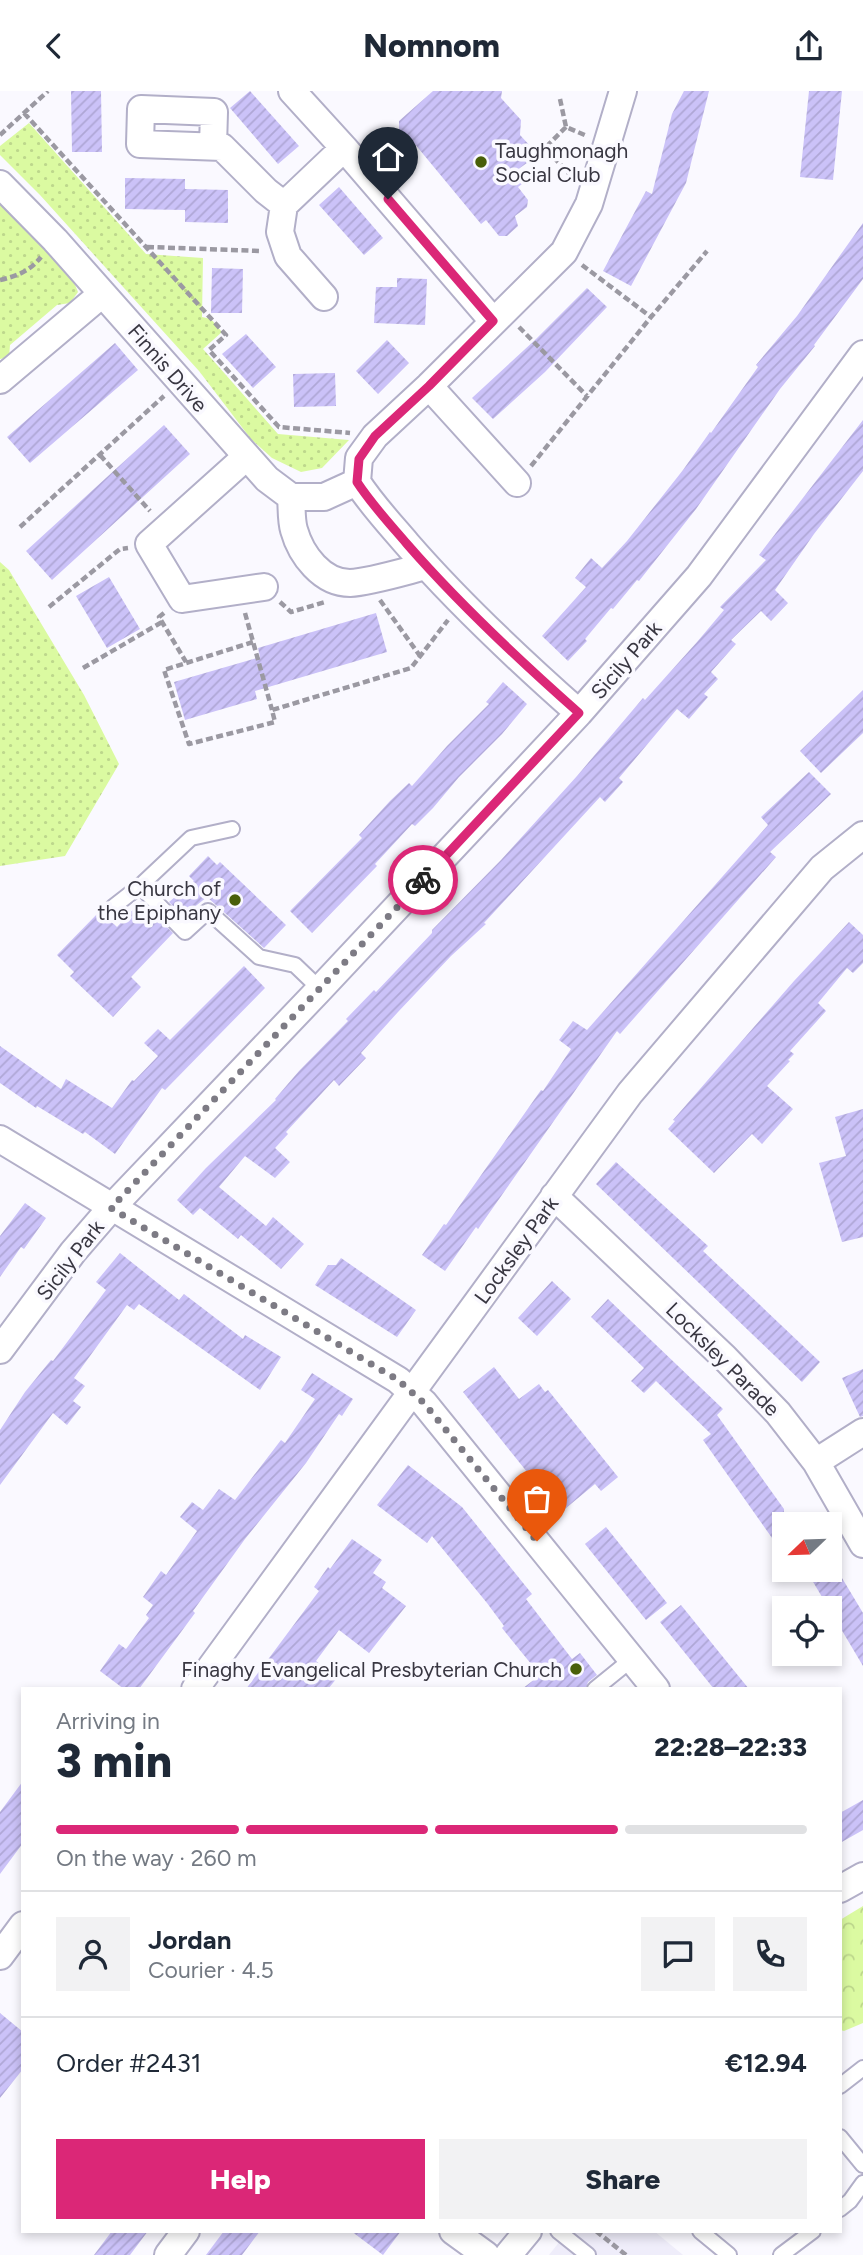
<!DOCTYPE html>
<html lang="en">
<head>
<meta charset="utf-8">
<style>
	:root { --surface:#fff; --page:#f2f2f3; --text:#1f2937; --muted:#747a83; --line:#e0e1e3; --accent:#db2777 }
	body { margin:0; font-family:Figtree,sans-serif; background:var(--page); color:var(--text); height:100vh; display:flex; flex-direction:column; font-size:26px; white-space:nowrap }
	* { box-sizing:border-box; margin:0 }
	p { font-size:23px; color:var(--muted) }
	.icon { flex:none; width:38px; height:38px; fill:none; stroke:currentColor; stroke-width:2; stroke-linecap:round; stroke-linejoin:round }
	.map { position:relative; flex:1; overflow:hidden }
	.panel { position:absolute; left:21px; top:1596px; width:821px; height:546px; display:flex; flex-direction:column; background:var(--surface); border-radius:0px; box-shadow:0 4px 10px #0003 }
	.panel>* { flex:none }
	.needle { width:46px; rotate:247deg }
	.buttons { position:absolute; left:772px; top:1421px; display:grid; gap:14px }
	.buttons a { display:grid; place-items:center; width:70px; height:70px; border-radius:0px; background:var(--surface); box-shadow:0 4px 10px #0003; font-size:35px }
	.pin { position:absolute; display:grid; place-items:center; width:60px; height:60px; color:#fff; margin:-72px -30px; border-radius:50% 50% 50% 0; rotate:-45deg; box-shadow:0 0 7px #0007 }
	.pin .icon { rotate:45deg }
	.courier { position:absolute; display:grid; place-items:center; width:70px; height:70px; margin:-35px; border:5px solid #db2777; border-radius:50%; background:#fff; color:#222; box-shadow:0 2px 9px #0007 }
	.overview em { font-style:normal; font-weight:800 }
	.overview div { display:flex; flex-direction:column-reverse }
	.overview { display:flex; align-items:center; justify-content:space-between; height:119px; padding:0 35px }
	h1 { font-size:46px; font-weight:800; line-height:52px }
	.bar { display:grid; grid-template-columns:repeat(4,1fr); gap:10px 7px; align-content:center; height:84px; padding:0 35px }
	.bar i { height:9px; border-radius:5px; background:var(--line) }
	.bar .active { background:var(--accent) }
	.bar p { grid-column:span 4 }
	.line { display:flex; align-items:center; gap:18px; padding:0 35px; border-top:2px solid var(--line) }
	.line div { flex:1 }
	.round { display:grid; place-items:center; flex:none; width:74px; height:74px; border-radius:0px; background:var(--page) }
	.cta { display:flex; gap:14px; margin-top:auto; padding:14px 35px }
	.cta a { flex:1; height:80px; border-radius:0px; background:var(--accent); color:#fff; font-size:28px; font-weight:800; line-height:80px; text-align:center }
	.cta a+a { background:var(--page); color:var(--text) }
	header { display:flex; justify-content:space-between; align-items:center; height:91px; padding:0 35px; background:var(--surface); font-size:32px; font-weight:800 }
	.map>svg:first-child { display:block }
	.built { fill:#efedfa }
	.grass { fill:url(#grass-dots) }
	.forest { fill:url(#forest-crowns) }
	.building { fill:url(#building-hatch) }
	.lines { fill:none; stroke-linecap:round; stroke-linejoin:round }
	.service-casing { stroke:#b2afc8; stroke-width:18 }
	.minor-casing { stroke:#b2afc8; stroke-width:30 }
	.path { stroke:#9b99a2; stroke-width:4.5; stroke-dasharray:7 3.5; stroke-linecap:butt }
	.service { stroke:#fff; stroke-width:14 }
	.minor { stroke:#fff; stroke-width:26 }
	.done { stroke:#7d7b84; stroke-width:7; stroke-dasharray:0 12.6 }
	.route { stroke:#db2777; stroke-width:9 }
	.poi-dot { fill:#495f09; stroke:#faf9ff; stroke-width:2.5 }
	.labels { text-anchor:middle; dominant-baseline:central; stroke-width:7; stroke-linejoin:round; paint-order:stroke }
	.poi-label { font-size:21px; fill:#393742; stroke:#faf9ff; text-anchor:end }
	.street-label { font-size:21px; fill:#393742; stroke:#faf9ff }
</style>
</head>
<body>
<header><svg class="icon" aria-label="back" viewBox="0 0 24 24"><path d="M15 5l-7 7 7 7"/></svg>Nomnom<svg class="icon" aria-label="share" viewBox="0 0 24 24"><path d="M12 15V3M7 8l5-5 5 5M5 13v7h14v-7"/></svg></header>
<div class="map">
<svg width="863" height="2164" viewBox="0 0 863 2164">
	<defs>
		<pattern id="grass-dots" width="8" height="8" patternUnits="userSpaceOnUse" patternTransform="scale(1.75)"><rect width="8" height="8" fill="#dbfaa1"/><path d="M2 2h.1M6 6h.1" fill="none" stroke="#bdd78c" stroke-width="1.8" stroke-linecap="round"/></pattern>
		<pattern id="forest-crowns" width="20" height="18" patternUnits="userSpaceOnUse" patternTransform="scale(1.75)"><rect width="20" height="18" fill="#dbfaa1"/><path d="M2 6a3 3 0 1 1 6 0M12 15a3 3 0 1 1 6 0" fill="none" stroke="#bdd78c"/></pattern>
		<pattern id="building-hatch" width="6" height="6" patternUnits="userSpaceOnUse" patternTransform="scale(1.75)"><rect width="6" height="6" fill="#cbc2f8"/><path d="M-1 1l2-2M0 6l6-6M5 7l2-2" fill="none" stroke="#afa7d6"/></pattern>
	</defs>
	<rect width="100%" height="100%" fill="#faf9ff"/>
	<path class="built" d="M568 2140H654L683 2164H549Z"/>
	<path class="grass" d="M29 32 146 163 203 167 202 226 211 228 222 241 203 258 278 343 349 349 322 377 301 381 272 367 251 348 199 280 40 104 0 64V55Z
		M0 110 73 189 78 201 70 212 57 214 10 254 9 266 0 268Z
		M0 471 9 479 84 604 119 673 65 765 0 775Z"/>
	<path class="forest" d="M863 1815V1932L844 1940 840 1939V1829Z"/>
	<path class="building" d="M71 0H101L102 61H72Z
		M250 0 299 55 278 73 230 17Z
		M433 0H502L501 7 521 29 520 44 532 57 531 64V69L513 82 522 93 518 96 528 109 527 116 515 125 518 135 507 145H499L486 129 481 133 414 52 411 55 399 40V30Z
		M684 0H709L686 92 631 195 603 180 646 100 652 103 672 23Z
		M809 0H842L833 89 800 86Z
		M125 87 185 88V98L228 99V132L185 131V119L125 118Z
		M339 96 383 147 364 164 319 114Z
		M863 132V188L814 254 815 255 780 298 696 418 639 490 637 489 613 518 611 517 585 548 587 550 568 570 542 545 586 496 575 487 591 467 602 477 627 450 683 379 710 341 711 342 758 276 756 274 797 225Z
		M212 177 243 178 242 222H211Z
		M397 187 427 188 425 234 374 232 376 196H397Z
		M587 197 607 216 545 281 493 328 472 307 536 248Z
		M246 243 276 276 253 297 222 263Z
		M387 249 409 272 378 303 356 280Z
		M115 252 138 279 30 372 7 346Z
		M335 282 336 315 294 316 293 283Z
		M863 329V380L814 443 775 499 788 512 771 530 761 520 731 549 736 553 711 581 718 588 704 603 708 606 689 628 677 618 619 687 623 691 605 711 600 706 484 832 486 833 451 865 398 921 361 962 366 967 339 995 334 989 286 1041 288 1043 275 1057 290 1071 275 1087 245 1065 219 1096 266 1135 273 1126 304 1153 281 1178 241 1144 238 1148 200 1117 193 1124 177 1109 206 1077 276 1009 275 1008 299 980 348 930 346 928 374 899 376 901 432 842V839L501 769 577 685 643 607 645 609 697 551 724 519 720 516 766 469 759 464Z
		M164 334 190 363 52 489 26 460Z
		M109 486 140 538 107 557 76 505Z
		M376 522 387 561 255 600 257 608 185 629 174 591 260 566 258 557Z
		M503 591 527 613 502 643 459 686 433 717 415 735 412 733 375 773 377 775 312 842 290 820 362 747 359 744 390 710 409 692 412 695 447 655 489 613 486 611Z
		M863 599V642L821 682 800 660Z
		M809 681 831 703 770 761 776 766 620 943 617 940 478 1138 476 1136 445 1180 422 1164 444 1133 446 1134 541 999 543 1000 571 958 559 949 573 930 587 939 768 734 761 726Z
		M208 765 217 774 220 771 286 834 264 857 207 806 183 825 169 811 194 790 189 785Z
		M141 810 173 842 131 886 141 896 113 926 70 885 74 881 57 864 100 820 117 836Z
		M849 831 863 844V872L853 882 847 877 818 912 826 920 790 960 794 963 788 969 790 970 767 995 793 1018 762 1053 752 1043 714 1082 668 1038 675 1030 673 1029 794 890Z
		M244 875 265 897 165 999 162 997 115 1063 85 1041 83 1043 37 1015 36 1017 0 992V955L61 998 66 988 112 1017 132 989 134 990 158 965 144 952 158 938 170 949Z
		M863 1018V1146L842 1151 819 1072 846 1065 835 1026Z
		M616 1071 708 1155 703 1160 820 1271 802 1291 596 1093Z
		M25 1112 46 1127 24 1158 21 1156 0 1186V1145Z
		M120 1162 179 1209 184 1203 243 1248 245 1244 281 1266 260 1299 139 1213 134 1219 127 1214 74 1287 85 1295 73 1310 81 1316 67 1334 53 1322 0 1394V1339L25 1301 51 1269 53 1270 106 1199 96 1191Z
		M341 1167 416 1219 397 1246 315 1194 328 1174H336Z
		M552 1190 571 1208 537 1245 518 1227Z
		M608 1208 723 1318 717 1324 784 1418V1464L703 1349 711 1343 656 1290 644 1302 631 1290 644 1277 591 1226Z
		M494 1276 519 1308 539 1293 545 1301 548 1299 618 1386 601 1400 595 1393 560 1422 463 1301Z
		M863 1278V1325L860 1326 842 1287Z
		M312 1282 353 1308 342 1325 339 1323 306 1372 245 1448 193 1520 195 1522 139 1598H124L100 1580 119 1553 126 1558 149 1527 146 1524 153 1514 143 1506 161 1480 166 1484 197 1440 180 1426 192 1411 203 1419 219 1398 235 1409 281 1349 285 1352 315 1308 301 1299Z
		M408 1374 462 1416 532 1503 526 1508 572 1568 580 1562 597 1584 588 1591 586 1598H522L540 1584 502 1537 504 1535 487 1512 432 1445 427 1452 377 1414Z
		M606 1436 667 1512 646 1529 585 1453Z
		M352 1448 382 1469 373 1482 386 1491 382 1497 406 1515 369 1562 339 1539 316 1570 337 1587 328 1598H246L319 1500 314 1496 328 1476 330 1478Z
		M830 1467 863 1522V1575L806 1479H828L830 1481Z
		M681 1514 727 1571 749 1598H714L660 1531Z
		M23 1690V1752L0 1783V1721Z
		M863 1709V1739L840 1752V1722Z
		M0 1922 23 1941V1978L0 2007Z
		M112 2140H148L130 2164H94Z
		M224 2140H260L242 2164H206Z
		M351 2140H401L383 2164Z"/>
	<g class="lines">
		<g class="service-casing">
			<path id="service" d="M140 795 185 841 208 820 259 866 295 874 320 898
				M113 816 140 795 191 747 232 738
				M595 1598 632 1568
				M840 1995 863 1977
				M840 2046 863 2074
				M840 2118 850 2110 863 2092
				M558 2140 588 2164
				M700 2140 729 2164
				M781 2164 813 2140"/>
		</g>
		<g class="minor-casing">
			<path id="minor" d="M292 0 344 57 493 230
				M213 55 214 21 141 18 140 53 222 56 266 100 284 114
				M0 93 55 149 267 388 291 406H324L357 391
				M324 206 288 165 280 141 284 114 344 57
				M0 289 102 203
				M429 295 517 392
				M246 366 149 453 182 508 264 496
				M291 406C292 417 291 429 294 439 301 464 322 492 350 492 370 491 406 480 426 475
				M579 622C519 569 460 514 407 453 390 433 372 414 357 391L359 367 375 345 429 295 564 161 589 113 623 0
				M0 1048 398 1289 424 1312 656 1598
				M554 1105 725 1267 778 1322 816 1371 863 1453
				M0 1259 73 1161 111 1117 320 898 579 622 699 485 863 263
				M816 1371 863 1341
				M195 1598 630 1002 822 777 863 744
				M840 1798 863 1785
				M0 1865 23 1834
				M453 2140 486 2164
				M168 2164 186 2140
				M508 2164 528 2140"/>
		</g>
		<path class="path" d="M560 8 566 36 587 45
			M24 22 226 244 209 259 279 336 350 342
			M566 36 545 57 574 88
			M0 44 48 0
			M373 57 387 45
			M147 156 261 160
			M582 174 651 226
			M0 189C17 185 30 180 41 166
			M519 236 587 305
			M100 364 150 420
			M531 375 651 226 707 160
			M20 436 164 305
			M380 509 420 565
			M280 511 291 521 325 511
			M49 516 120 458 128 457
			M164 522 159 526 186 571
			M245 522 272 619
			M253 551 164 579 189 653 275 631 272 619 411 577 448 529
			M83 577 162 531
			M596 2140 626 2164"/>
		<use href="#service" class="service"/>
		<use href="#minor" class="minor"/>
	</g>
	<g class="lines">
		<path class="done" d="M423 789 111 1117 398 1289 424 1312 537 1450"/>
		<path class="route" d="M388 108 493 230 429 295 375 345 359 368 357 391C372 414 390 433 407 453 460 514 519 569 579 622L423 789"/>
	</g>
	<g class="poi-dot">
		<circle cx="481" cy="71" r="7"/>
		<circle cx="235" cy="809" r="7"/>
		<circle cx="576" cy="1578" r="7"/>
	</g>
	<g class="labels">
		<g class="poi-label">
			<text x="495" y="59" text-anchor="start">Taughmonagh<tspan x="495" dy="24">Social Club</tspan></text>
			<text x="221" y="797">Church of<tspan x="221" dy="24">the Epiphany</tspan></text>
			<text x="562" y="1578">Finaghy Evangelical Presbyterian Church</text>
		</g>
		<g class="street-label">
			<text transform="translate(168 277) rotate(49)">Finnis Drive</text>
			<text transform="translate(626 569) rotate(-49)">Sicily Park</text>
			<text transform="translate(516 1159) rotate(-54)">Locksley Park</text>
			<text transform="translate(70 1169) rotate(-52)">Sicily Park</text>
			<text transform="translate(723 1268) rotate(45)">Locksley Parade</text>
		</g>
	</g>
</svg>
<div class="buttons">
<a><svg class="needle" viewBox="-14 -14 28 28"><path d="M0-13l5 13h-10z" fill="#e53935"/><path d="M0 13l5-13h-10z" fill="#747a83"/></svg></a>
<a><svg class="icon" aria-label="locate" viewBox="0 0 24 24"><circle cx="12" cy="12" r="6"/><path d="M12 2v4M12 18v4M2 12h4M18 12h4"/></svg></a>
</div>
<div class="pin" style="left:537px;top:1450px;background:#ea580c"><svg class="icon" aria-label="bag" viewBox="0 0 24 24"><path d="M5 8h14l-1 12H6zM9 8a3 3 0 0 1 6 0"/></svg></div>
<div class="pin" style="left:388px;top:108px;background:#1f2937"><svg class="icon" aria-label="home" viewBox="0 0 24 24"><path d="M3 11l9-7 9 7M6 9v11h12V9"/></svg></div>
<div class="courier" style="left:423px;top:789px"><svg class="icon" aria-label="bike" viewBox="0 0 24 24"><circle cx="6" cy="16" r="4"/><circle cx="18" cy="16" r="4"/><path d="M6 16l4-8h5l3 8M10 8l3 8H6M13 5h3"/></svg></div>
<section class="panel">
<div class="overview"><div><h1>3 min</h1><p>Arriving in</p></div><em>22:28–22:33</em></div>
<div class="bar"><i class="active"></i><i class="active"></i><i class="active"></i><i></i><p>On the way · 260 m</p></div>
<div class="line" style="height:126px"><a class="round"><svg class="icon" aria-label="person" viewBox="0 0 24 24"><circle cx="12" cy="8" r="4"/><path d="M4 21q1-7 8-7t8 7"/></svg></a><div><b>Jordan</b><p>Courier · 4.5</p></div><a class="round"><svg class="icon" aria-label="chat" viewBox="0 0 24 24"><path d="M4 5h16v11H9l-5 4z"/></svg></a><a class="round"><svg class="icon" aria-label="phone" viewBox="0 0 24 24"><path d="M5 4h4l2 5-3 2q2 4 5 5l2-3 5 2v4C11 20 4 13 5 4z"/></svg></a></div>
<div class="line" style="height:91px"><div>Order #2431</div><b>€12.94</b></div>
<div class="cta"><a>Help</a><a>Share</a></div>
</section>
</div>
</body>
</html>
